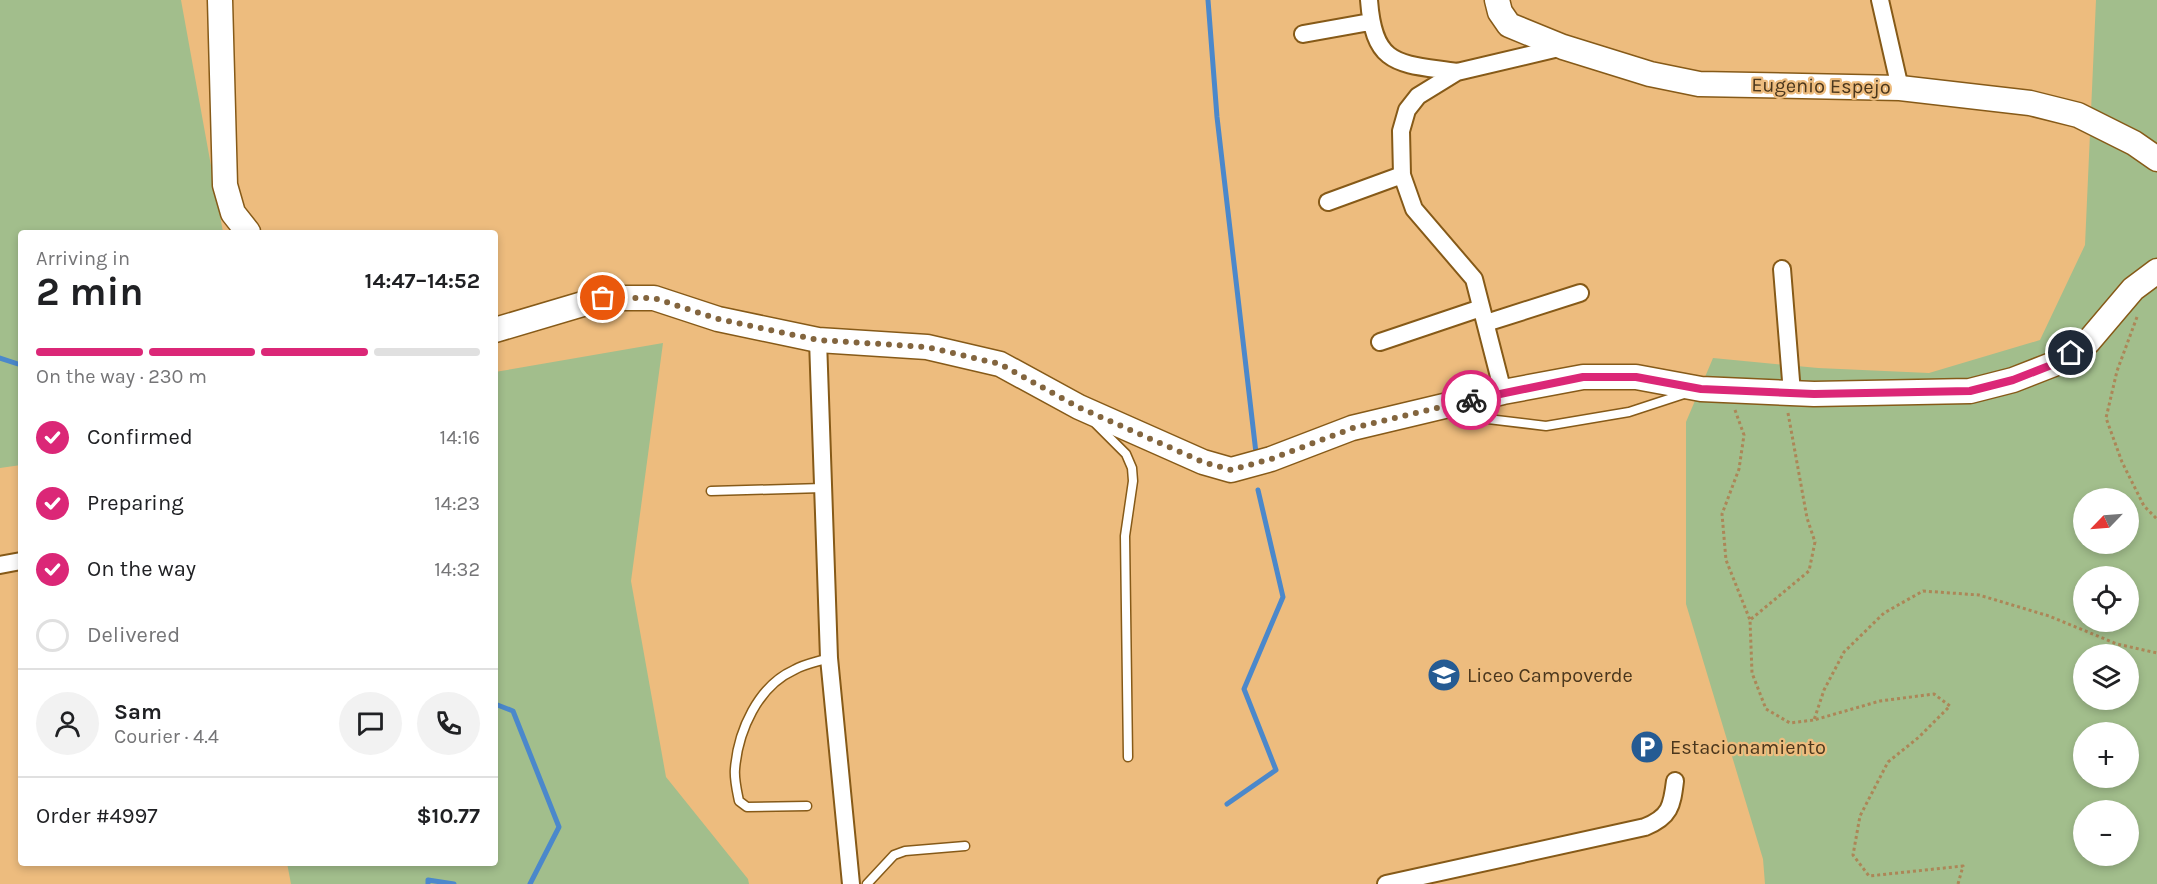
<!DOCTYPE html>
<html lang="en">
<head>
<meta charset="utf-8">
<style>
	:root { --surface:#fff; --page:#f2f2f2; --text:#202124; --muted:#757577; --line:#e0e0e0; --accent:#db2777 }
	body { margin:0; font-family:Karla,sans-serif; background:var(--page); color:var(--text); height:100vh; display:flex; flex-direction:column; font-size:22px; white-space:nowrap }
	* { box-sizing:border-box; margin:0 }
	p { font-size:20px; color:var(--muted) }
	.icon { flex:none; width:33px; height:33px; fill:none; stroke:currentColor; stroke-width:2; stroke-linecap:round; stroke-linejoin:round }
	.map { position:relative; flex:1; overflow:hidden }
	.side { position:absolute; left:18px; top:230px; width:480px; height:636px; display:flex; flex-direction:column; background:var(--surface); border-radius:6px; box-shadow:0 3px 9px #0003 }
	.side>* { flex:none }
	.needle { width:39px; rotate:245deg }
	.tools { position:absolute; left:2073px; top:488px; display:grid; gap:12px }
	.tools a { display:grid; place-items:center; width:66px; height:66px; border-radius:50%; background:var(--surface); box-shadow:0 3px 9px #0003; font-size:30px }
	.pin { position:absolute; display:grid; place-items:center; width:51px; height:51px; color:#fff; margin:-26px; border:3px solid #fff; border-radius:50%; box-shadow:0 2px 6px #0007 }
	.courier { position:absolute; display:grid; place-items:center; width:60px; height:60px; margin:-30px; border:4px solid #db2777; border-radius:50%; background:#fff; color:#222; box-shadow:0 2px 8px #0007 }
	.summary em { font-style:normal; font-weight:700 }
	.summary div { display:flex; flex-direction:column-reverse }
	.summary { display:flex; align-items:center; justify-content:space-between; height:102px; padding:0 18px }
	h1 { font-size:39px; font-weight:700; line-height:45px }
	.bar { display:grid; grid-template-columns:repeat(4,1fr); gap:9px 6px; align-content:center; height:72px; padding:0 18px }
	.bar i { height:8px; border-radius:4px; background:var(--line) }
	.bar .current { background:var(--accent) }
	.bar p { grid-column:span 4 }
	.line { display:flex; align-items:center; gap:15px; padding:0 18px; border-top:2px solid var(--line) }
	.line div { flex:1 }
	.round { display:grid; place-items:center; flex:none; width:63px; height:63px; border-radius:32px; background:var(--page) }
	ol { padding:0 18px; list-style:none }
	li { display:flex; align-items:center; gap:18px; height:66px }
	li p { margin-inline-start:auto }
	li .icon { padding:6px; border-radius:50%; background:var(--accent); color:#fff; stroke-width:4 }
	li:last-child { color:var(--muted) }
	li i { width:33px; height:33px; border:3px solid var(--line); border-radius:50% }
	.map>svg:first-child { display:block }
	.green { fill:#a2be8c; fill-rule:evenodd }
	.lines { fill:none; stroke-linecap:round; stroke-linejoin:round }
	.stream { stroke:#4b88cb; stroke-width:5 }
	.lane-casing { stroke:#865a18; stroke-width:11 }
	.street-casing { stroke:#865a18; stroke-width:20 }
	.secondary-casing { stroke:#865a18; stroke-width:27 }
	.path { stroke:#ac8657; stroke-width:3; stroke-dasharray:3 3; stroke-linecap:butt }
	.lane { stroke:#fff; stroke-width:8 }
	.street { stroke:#fff; stroke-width:16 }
	.secondary { stroke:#fff; stroke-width:24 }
	.done { stroke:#83653e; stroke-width:6; stroke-dasharray:0 10.8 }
	.route { stroke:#db2777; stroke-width:8 }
	.labels { text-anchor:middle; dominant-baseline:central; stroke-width:4.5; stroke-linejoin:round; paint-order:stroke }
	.street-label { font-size:20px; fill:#4a361c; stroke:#edbc7e }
	.poi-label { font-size:20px; fill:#4a361c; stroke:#edbc7e; text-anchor:start }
</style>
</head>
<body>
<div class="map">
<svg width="2157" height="884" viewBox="0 0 2157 884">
	<rect width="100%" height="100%" fill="#edbc7e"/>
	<path class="green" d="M0 0H181L223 232H21V465L0 468Z
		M2096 0H2157V884H1765L1763 859 1686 604V422L1713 358 1818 368 1929 373 2040 340 2085 245ZM2084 498H2128V543H2084ZM2084 576H2128V621H2084ZM2084 654H2128V699H2084ZM2084 732H2128V777H2084ZM2084 810H2128V855H2084Z
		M663 343 631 581 666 777 748 879 749 884H291L287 863 495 862V372Z"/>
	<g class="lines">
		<path class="stream" d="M1208 0 1217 117 1256 453
			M0 358 21 365
			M495 704 513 711 559 827 530 884
			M1227 804 1276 770 1244 689 1283 597 1258 490
			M428 884V880L454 884"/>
		<g class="lane-casing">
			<path id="lane" d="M1460 409 1488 419 1546 426 1629 412 1687 393
				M1096 424 1126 454 1132 468 1133 481 1125 536 1128 757
				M711 491 823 488
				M807 806 747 807 739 801C737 791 734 779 735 769 738 731 758 686 794 670 804 664 817 662 829 658
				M867 884 894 855 905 851 965 846"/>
		</g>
		<g class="street-casing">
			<path id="street" d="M1369 0C1374 68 1399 63 1457 72
				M1880 0 1900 88
				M1303 34 1370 22
				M1328 202 1402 175
				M1782 269 1792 393
				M1486 323 1580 293
				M818 340 829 658 851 884
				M1380 342 1481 308
				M1503 392 1474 279 1414 209 1402 175 1401 131 1407 110 1418 96 1457 72 1563 47
				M0 565 21 561
				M1386 884 1645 827C1670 817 1672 806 1675 781"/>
		</g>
		<g class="secondary-casing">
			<path id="secondary" d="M220 0 225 185 233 213 248 232
				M1497 0 1500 12 1509 25 1563 47 1650 74 1699 84 1900 88 2030 103 2078 115 2134 143 2157 159
				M495 330 603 298H654L718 319 818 340 927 347 1000 364 1079 407 1203 462 1231 470 1271 459 1352 428 1503 392 1583 377H1636L1701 389 1814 394 1970 391 2013 380 2054 364 2088 342 2133 289 2157 271"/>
		</g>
		<path class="path" d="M2137 317 2117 371 2106 418 2122 462 2144 506 2157 519
			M1735 410 1744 435 1739 469 1722 514 1726 560 1750 620
			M1788 413 1807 518 1815 542 1809 571 1750 620 1752 673 1766 709 1790 723 1814 720
			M1958 884 1963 866 1869 876 1853 855 1860 816 1888 762 1919 737 1950 706 1934 694 1880 701 1814 720 1824 690 1844 652 1884 613 1923 591 1979 595 2049 616 2117 644 2157 653"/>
		<use href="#lane" class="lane"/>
		<use href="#street" class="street"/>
		<use href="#secondary" class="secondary"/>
	</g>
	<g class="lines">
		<path class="done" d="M603 298H654L718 319 818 340 927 347 1000 364 1078 407 1203 462 1231 470 1271 459 1353 428 1471 400"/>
		<path class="route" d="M1471 400 1583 377H1636L1701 389 1814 394 1970 391 2013 380 2054 364 2071 353"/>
	</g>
	<defs>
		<g id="university-disc" transform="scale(1.725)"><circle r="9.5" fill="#255b93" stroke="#edbc7e"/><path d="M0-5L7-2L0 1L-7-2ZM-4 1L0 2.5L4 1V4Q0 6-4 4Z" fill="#fff"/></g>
		<g id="parking-disc" transform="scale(1.725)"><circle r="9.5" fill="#255b93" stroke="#edbc7e"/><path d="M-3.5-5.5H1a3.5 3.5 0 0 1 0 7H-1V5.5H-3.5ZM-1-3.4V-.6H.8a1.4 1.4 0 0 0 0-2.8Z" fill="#fff"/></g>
	</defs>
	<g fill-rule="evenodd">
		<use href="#university-disc" x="1444" y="675"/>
		<use href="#parking-disc" x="1647" y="747"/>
	</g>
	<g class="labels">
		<g class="street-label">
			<text transform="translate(1821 86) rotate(1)">Eugenio Espejo</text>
		</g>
		<g class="poi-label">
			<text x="1467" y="675">Liceo Campoverde</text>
			<text x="1670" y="747">Estacionamiento</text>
		</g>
	</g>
</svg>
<div class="tools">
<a><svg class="needle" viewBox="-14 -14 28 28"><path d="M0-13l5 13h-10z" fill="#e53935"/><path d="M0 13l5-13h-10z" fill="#757577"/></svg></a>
<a><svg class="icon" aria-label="locate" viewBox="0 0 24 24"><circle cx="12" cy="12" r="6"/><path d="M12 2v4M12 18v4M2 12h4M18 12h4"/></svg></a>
<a><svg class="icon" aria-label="layers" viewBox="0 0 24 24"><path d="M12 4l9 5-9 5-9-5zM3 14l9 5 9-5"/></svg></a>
<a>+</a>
<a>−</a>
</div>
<div class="pin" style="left:603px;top:298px;background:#ea580c"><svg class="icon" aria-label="bag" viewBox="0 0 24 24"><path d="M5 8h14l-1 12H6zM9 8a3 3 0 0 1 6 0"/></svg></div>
<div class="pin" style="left:2071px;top:353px;background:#1f2937"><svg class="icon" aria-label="home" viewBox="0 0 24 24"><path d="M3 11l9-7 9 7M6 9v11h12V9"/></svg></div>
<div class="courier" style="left:1471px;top:400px"><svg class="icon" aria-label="bike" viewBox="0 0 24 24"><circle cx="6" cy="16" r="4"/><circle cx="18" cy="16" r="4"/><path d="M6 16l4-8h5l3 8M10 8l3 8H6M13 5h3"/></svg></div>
<section class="side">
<div class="summary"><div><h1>2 min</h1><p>Arriving in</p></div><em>14:47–14:52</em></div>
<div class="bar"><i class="current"></i><i class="current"></i><i class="current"></i><i></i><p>On the way · 230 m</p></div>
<ol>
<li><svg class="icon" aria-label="check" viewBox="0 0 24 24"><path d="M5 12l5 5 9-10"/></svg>Confirmed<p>14:16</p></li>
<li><svg class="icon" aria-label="check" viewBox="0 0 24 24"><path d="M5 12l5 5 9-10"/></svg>Preparing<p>14:23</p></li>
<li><svg class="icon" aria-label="check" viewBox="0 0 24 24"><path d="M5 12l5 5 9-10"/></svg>On the way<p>14:32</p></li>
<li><i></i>Delivered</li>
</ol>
<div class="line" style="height:108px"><a class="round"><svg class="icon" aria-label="person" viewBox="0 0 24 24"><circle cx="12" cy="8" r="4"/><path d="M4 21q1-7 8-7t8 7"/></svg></a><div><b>Sam</b><p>Courier · 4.4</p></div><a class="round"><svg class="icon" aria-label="chat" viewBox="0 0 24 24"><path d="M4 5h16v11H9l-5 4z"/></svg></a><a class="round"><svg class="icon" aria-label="phone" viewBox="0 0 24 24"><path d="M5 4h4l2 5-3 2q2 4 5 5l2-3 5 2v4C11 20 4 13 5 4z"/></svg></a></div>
<div class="line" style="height:78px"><div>Order #4997</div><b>$10.77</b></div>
</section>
</div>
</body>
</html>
